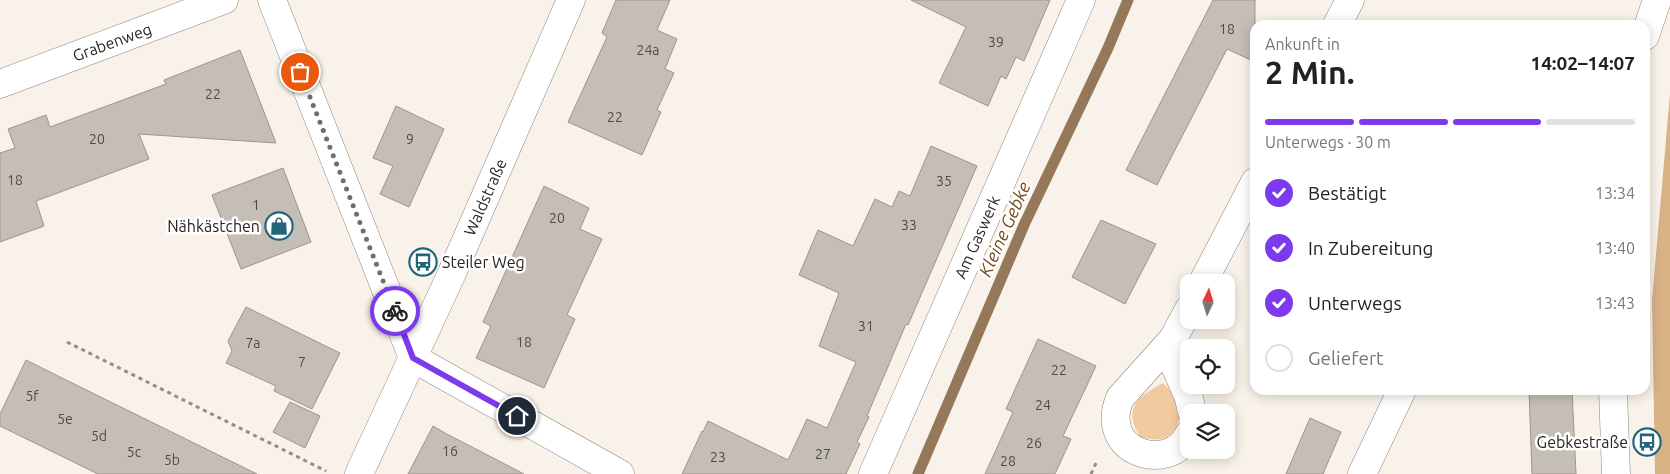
<!DOCTYPE html>
<html lang="de">
<head>
<meta charset="utf-8">
<style>
	:root { --surface:#fff; --page:#f6f6f6; --text:#222; --muted:#767676; --line:#e0e0e0; --accent:#7c3aed }
	body { margin:0; font-family:Ubuntu,sans-serif; background:var(--page); color:var(--text); height:100vh; display:flex; flex-direction:column; font-size:19px; white-space:nowrap }
	* { box-sizing:border-box; margin:0 }
	p { font-size:16px; color:var(--muted) }
	.icon { flex:none; width:28px; height:28px; fill:none; stroke:currentColor; stroke-width:2; stroke-linecap:round; stroke-linejoin:round }
	.map { position:relative; flex:1; overflow:hidden }
	.panel { position:absolute; left:1250px; top:20px; width:400px; height:375px; display:flex; flex-direction:column; background:var(--surface); border-radius:15px; box-shadow:0 2px 12px #0003 }
	.panel>* { flex:none }
	.needle { width:32px; rotate:4deg }
	.buttons { position:absolute; left:1180px; top:274px; display:grid; gap:10px }
	.buttons a { display:grid; place-items:center; width:55px; height:55px; border-radius:10px; background:var(--surface); box-shadow:0 2px 12px #0003; font-size:25px }
	.pin { position:absolute; display:grid; place-items:center; width:42px; height:42px; color:#fff; margin:-21px; border:2px solid #fff; border-radius:50%; box-shadow:0 1px 5px #0007 }
	.courier { position:absolute; display:grid; place-items:center; width:50px; height:50px; margin:-25px; border:4px solid #7c3aed; border-radius:50%; background:#fff; color:#222; box-shadow:0 1px 6px #0007 }
	.overview em { font-style:normal; font-weight:700 }
	.overview div { display:flex; flex-direction:column-reverse }
	.overview { display:flex; align-items:center; justify-content:space-between; height:85px; padding:0 15px }
	h1 { font-size:32px; font-weight:700; line-height:38px }
	.bar { display:grid; grid-template-columns:repeat(4,1fr); gap:8px 5px; align-content:center; height:60px; padding:0 15px }
	.bar i { height:6px; border-radius:4px; background:var(--line) }
	.bar .current { background:var(--accent) }
	.bar p { grid-column:span 4 }
	ol { padding:0 15px; list-style:none }
	li { display:flex; align-items:center; gap:15px; height:55px }
	li p { margin-inline-start:auto }
	li .icon { padding:5px; border-radius:50%; background:var(--accent); color:#fff; stroke-width:4 }
	li:last-child { color:var(--muted) }
	li i { width:28px; height:28px; border:2px solid var(--line); border-radius:50% }
	.map>svg:first-child { display:block }
	.green { fill:#f1ca9f }
	.forest { fill:#d8b185 }
	.lines { fill:none; stroke-linecap:round; stroke-linejoin:round }
	.stream { stroke:#947859; stroke-width:11 }
	.building { fill:#c5beb6; stroke:#9c958e }
	.minor-casing { stroke:#8b847c; stroke-width:29 }
	.path { stroke:#938e88; stroke-width:3; stroke-dasharray:4 4; stroke-linecap:butt }
	.minor { stroke:#fff; stroke-width:28 }
	.done { stroke:#716d68; stroke-width:5; stroke-dasharray:0 9 }
	.route { stroke:#7c3aed; stroke-width:6 }
	.labels { text-anchor:middle; dominant-baseline:central; stroke-width:5; stroke-linejoin:round; paint-order:stroke }
	.number-label { font-size:14px; fill:#4f4b47 }
	.street-label { font-size:16px; fill:#282522; stroke:#fff }
	.poi-label { font-size:16px; fill:#282522; stroke:#fff; text-anchor:end }
	.water-label { font-size:18px; font-style:italic; fill:#724b18; stroke:#fff }
</style>
</head>
<body>
<div class="map">
<svg width="1670" height="474" viewBox="0 0 1670 474">
	<rect width="100%" height="100%" fill="#f9f2ea"/>
	<path class="green" d="M1163 383 1175 395 1182 410C1176 436 1166 444 1140 437 1122 407 1138 397 1163 383Z"/>
	<path class="forest" d="M1670 94V474H1655L1652 300Z"/>
	<g class="lines">
		<path class="stream" d="M918 474 1024 225 1108 48 1128 0"/>
	</g>
	<path class="building" d="M616 0H670L657 30 677 39 665 69 674 73 657 110 661 112 642 155 568 122 607 37 602 33Z
		M911 0H1050L1024 61 1016 57 1006 79 1001 76 988 106 939 83 966 27Z
		M1213 0H1255V62L1227 49 1157 185 1126 170Z
		M240 50 276 143 139 134 149 159 36 201 44 226 0 242V153L15 148 8 129 46 115 50 127 166 84 164 80Z
		M396 106 444 129 409 207 380 194 393 166 373 158Z
		M931 146 977 166 908 325 906 324 867 416 869 417 857 442 860 444 846 474H682L702 431 703 432 708 421 788 460 807 419 827 428 856 362 819 346 839 293 799 275 818 230 853 246 875 199 892 207 899 191 910 196Z
		M283 168 311 242 241 269 212 195Z
		M544 186 589 208 580 229 602 239 567 315 575 319 544 388 476 358 491 326 483 322Z
		M1101 220 1156 244 1125 304 1072 277Z
		M246 307 340 353 312 409 274 391 276 386 226 363 232 351 228 341Z
		M1038 339 1096 366 1063 436 1071 439 1055 474H985L1013 412 1006 409Z
		M26 360 64 379 257 474H98L0 426V414Z
		M1529 390H1572L1576 474H1532Z
		M290 402 320 416 305 448 273 432Z
		M1310 418 1341 432 1323 474H1286Z
		M433 426 445 433 524 474H408Z"/>
	<g class="lines">
		<g class="minor-casing">
			<path id="minor" d="M272 0 413 358 620 474
				M1337 25 1350 0
				M1645 36 1657 0
				M0 84 224 0
				M1203 282 1255 182
				M1189 309 1173 339 1120 398C1097 454 1171 474 1189 434
				M1173 339 1175 366 1189 398 1192 412
				M1613 390 1616 474
				M359 474 452 273 571 0
				M873 474 1081 0
				M1362 474 1402 390"/>
		</g>
		<path class="path" d="M67 342 326 471
			M1091 474 1097 461"/>
		<use href="#minor" class="minor"/>
	</g>
	<g class="lines">
		<path class="done" d="M300 72 395 311"/>
		<path class="route" d="M395 311 413 358 517 416"/>
	</g>
	<defs>
		<g id="shop-ring" transform="scale(1.4375)"><circle r="9.5" fill="#fff" stroke="#236578" stroke-width="1.5"/><path d="M-5-2.5h2.3a2.7 3.5 0 0 1 5.4 0H5L5.5 6h-11ZM-1.5-2.5h3a1.5 2.3 0 0 0-3 0Z" fill="#236578"/></g>
		<g id="bus-ring" transform="scale(1.4375)"><circle r="9.5" fill="#fff" stroke="#236578" stroke-width="1.5"/><path d="M-5-6H5V4H4V6H2V4H-2V6H-4V4H-5ZM-3.5-4V0h7V-4ZM-3.5 1.2v1.5H-2V1.2ZM2 1.2v1.5H3.5V1.2Z" fill="#236578"/></g>
	</defs>
	<g fill-rule="evenodd">
		<use href="#shop-ring" x="279" y="226"/>
		<use href="#bus-ring" x="423" y="262"/>
		<use href="#bus-ring" x="1647" y="442"/>
	</g>
	<g class="labels">
		<g class="number-label">
			<text x="1227" y="29">18</text>
			<text x="996" y="42">39</text>
			<text x="648" y="50">24a</text>
			<text x="213" y="94">22</text>
			<text x="615" y="117">22</text>
			<text x="97" y="139">20</text>
			<text x="410" y="139">9</text>
			<text x="15" y="180">18</text>
			<text x="944" y="181">35</text>
			<text x="256" y="205">1</text>
			<text x="557" y="218">20</text>
			<text x="909" y="225">33</text>
			<text x="866" y="326">31</text>
			<text x="524" y="342">18</text>
			<text x="253" y="343">7a</text>
			<text x="302" y="362">7</text>
			<text x="1059" y="370">22</text>
			<text x="32" y="396">5f</text>
			<text x="1043" y="405">24</text>
			<text x="65" y="419">5e</text>
			<text x="99" y="436">5d</text>
			<text x="1034" y="443">26</text>
			<text x="450" y="451">16</text>
			<text x="134" y="452">5c</text>
			<text x="823" y="454">27</text>
			<text x="718" y="457">23</text>
			<text x="172" y="460">5b</text>
			<text x="1008" y="461">28</text>
		</g>
		<g class="street-label">
			<text transform="translate(112 42) rotate(-20)">Grabenweg</text>
			<text transform="translate(485 197) rotate(-66)">Waldstraße</text>
			<text transform="translate(977 237) rotate(-66)">Am Gaswerk</text>
		</g>
		<g class="poi-label">
			<text x="260" y="226">Nähkästchen</text>
			<text x="442" y="262" text-anchor="start">Steiler Weg</text>
			<text x="1628" y="442">Gebkestraße</text>
		</g>
		<g class="water-label">
			<text transform="translate(1004 229) rotate(-66)">Kleine Gebke</text>
		</g>
	</g>
</svg>
<div class="buttons">
<a><svg class="needle" viewBox="-14 -14 28 28"><path d="M0-13l5 13h-10z" fill="#e53935"/><path d="M0 13l5-13h-10z" fill="#767676"/></svg></a>
<a><svg class="icon" aria-label="locate" viewBox="0 0 24 24"><circle cx="12" cy="12" r="6"/><path d="M12 2v4M12 18v4M2 12h4M18 12h4"/></svg></a>
<a><svg class="icon" aria-label="layers" viewBox="0 0 24 24"><path d="M12 4l9 5-9 5-9-5zM3 14l9 5 9-5"/></svg></a>
</div>
<div class="pin" style="left:300px;top:72px;background:#ea580c"><svg class="icon" aria-label="bag" viewBox="0 0 24 24"><path d="M5 8h14l-1 12H6zM9 8a3 3 0 0 1 6 0"/></svg></div>
<div class="pin" style="left:517px;top:416px;background:#1f2937"><svg class="icon" aria-label="home" viewBox="0 0 24 24"><path d="M3 11l9-7 9 7M6 9v11h12V9"/></svg></div>
<div class="courier" style="left:395px;top:311px"><svg class="icon" aria-label="bike" viewBox="0 0 24 24"><circle cx="6" cy="16" r="4"/><circle cx="18" cy="16" r="4"/><path d="M6 16l4-8h5l3 8M10 8l3 8H6M13 5h3"/></svg></div>
<section class="panel">
<div class="overview"><div><h1>2 Min.</h1><p>Ankunft in</p></div><em>14:02–14:07</em></div>
<div class="bar"><i class="current"></i><i class="current"></i><i class="current"></i><i></i><p>Unterwegs · 30 m</p></div>
<ol>
<li><svg class="icon" aria-label="check" viewBox="0 0 24 24"><path d="M5 12l5 5 9-10"/></svg>Bestätigt<p>13:34</p></li>
<li><svg class="icon" aria-label="check" viewBox="0 0 24 24"><path d="M5 12l5 5 9-10"/></svg>In Zubereitung<p>13:40</p></li>
<li><svg class="icon" aria-label="check" viewBox="0 0 24 24"><path d="M5 12l5 5 9-10"/></svg>Unterwegs<p>13:43</p></li>
<li><i></i>Geliefert</li>
</ol>
</section>
</div>
</body>
</html>
